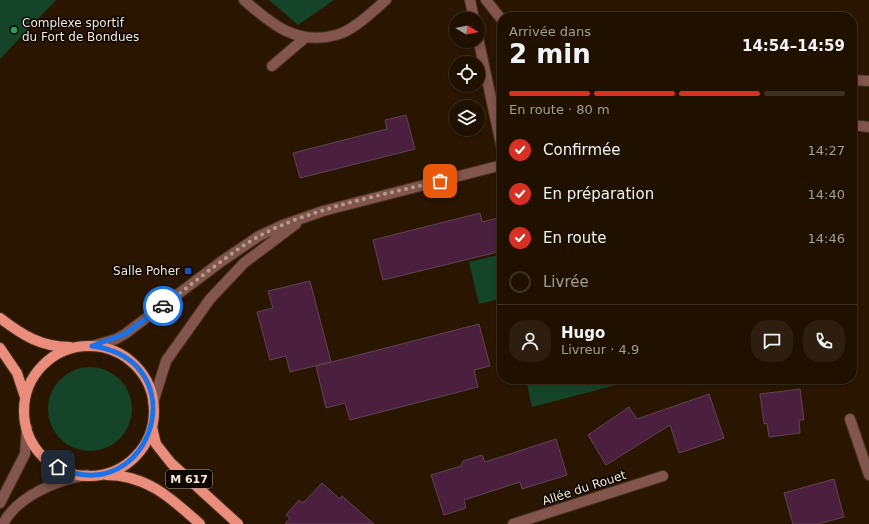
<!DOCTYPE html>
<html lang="fr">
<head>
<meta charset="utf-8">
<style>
	:root { --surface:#201000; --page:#2d1e0f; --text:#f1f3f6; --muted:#a29d99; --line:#3d3022; --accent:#d93025 }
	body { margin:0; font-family:"DejaVu Sans",sans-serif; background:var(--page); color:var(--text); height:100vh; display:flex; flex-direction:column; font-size:15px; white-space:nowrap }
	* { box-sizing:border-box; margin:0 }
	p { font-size:13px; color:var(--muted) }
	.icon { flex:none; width:22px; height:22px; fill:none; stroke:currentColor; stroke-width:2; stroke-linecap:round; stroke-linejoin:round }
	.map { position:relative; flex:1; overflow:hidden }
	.drawer { position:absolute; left:497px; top:12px; width:360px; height:372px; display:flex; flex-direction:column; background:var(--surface); border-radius:16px; box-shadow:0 2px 6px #0003,0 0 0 1px var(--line) }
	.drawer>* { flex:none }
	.needle { width:26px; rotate:99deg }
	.buttons { position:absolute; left:449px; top:12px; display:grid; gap:8px }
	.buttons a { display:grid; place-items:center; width:36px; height:36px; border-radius:50%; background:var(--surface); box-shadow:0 2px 6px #0003,0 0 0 1px var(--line); font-size:20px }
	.pin { position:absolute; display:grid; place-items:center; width:34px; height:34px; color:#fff; margin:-17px; border-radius:8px; box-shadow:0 2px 6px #0006 }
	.courier { position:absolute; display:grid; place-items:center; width:40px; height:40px; margin:-20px; border:3px solid #1a73e8; border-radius:50%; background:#fff; color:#222; box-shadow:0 1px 5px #0007 }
	.headline em { font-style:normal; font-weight:800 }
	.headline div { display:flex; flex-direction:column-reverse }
	.headline { display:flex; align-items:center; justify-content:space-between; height:68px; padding:0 12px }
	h1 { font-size:26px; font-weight:800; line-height:30px }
	.bar { display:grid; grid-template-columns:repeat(4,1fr); gap:6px 4px; align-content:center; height:48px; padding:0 12px }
	.bar i { height:5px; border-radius:3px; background:var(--line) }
	.bar .active { background:var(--accent) }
	.bar p { grid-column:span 4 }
	.line { display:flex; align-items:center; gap:10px; padding:0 12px; border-top:1px solid var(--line) }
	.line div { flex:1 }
	.round { display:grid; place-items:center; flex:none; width:42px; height:42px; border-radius:16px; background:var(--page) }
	ol { padding:0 12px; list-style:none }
	li { display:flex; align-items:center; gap:12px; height:44px }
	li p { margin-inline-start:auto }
	li .icon { padding:4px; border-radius:50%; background:var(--accent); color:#fff; stroke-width:4 }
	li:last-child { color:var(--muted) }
	li i { width:22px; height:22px; border:2px solid var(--line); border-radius:50% }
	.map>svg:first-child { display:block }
	.green { fill:#154529 }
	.building { fill:#4b203e; stroke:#604356 }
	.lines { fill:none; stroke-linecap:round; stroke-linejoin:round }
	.service-casing { stroke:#47331f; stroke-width:12 }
	.minor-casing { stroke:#47331f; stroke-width:12 }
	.tertiary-casing { stroke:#47331f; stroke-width:12 }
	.primary-casing { stroke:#47331f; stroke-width:12 }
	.service { stroke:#82554d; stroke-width:10 }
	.minor { stroke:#82554d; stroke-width:10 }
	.tertiary { stroke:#82554d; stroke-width:10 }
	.primary { stroke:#eb8d7d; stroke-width:10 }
	.done { stroke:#af9e8e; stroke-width:4; stroke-dasharray:0 7.2 }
	.route { stroke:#1a73e8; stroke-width:5 }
	.leisure-dot { fill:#2e9e5b; stroke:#0c0500; stroke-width:1.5 }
	.transit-dot { fill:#1a4fb4; stroke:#0c0500; stroke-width:1.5 }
	.labels { text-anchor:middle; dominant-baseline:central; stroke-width:3; stroke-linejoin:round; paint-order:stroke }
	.shield { fill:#0c0500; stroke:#b0a499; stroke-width:1 }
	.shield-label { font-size:11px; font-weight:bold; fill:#f6e8da }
	.poi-label { font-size:12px; fill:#f6e8da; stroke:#0c0500; text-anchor:start }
	.street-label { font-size:12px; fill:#f6e8da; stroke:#0c0500 }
</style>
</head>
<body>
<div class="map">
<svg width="869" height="524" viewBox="0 0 869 524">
	<rect width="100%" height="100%" fill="#2a1600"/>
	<path class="green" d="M0 0H56L0 59Z
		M269 0H334L298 25Z
		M502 254V298L479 304 469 262Z
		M48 409a42 42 0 1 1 84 0a42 42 0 1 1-84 0Z
		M526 379H639L532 407Z"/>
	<path class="building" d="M406 115 415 149 300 178 293 153 387 129 385 120Z
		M480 213 482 222 502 217V251L383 280 373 240Z
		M310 281 331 362 290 372 286 356 270 360 257 312 273 308 268 291Z
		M479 324 490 366 474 370 478 387 350 420 345 403 326 408 316 366Z
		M800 389 804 420H799L800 433 769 437 767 423 764 424 760 394Z
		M709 394 724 438 679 453 670 425 606 465 588 435 629 407 637 419Z
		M556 439 567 475 522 489 520 482 464 500 466 508 444 515 431 475 461 466 463 461 482 455 485 462Z
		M834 479 844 517 818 524H793L784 493Z
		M322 483 340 499 342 496 374 524H285L290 518 286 515 299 500 303 503Z"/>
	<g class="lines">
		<g class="service-casing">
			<path id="service" d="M244 0C271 24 297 46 336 35 353 31 373 11 386 0
				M470 0 474 19
				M486 0 502 20
				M478 38 502 149
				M272 66 306 37
				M0 503 25 454 27 428
				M3 524C17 496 59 479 87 475"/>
		</g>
		<g class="minor-casing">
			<path id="minor" d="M850 419 869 475
				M513 524 663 476"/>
		</g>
		<g class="tertiary-casing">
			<path id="tertiary" d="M852 80 869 81
				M852 125 869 127
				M92 346 116 339 125 334 222 261 259 236 283 225 323 211 502 165
				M153 403 166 361 210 299 244 263 296 224"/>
		</g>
		<g class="primary-casing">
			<path id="primary" d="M0 318C22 335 41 347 70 347
				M24 411a65 65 0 1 1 130 0a65 65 0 1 1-130 0Z
				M0 348 17 373 25 397
				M152 427 156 444 171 463 238 524
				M106 475C147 475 171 498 200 524"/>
		</g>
		<use href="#service" class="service"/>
		<use href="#minor" class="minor"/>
		<use href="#tertiary" class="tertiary"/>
		<use href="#primary" class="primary"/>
	</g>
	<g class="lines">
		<path class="done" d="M163 306C194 283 225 256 259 236 311 208 382 195 440 181"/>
		<path class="route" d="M58 467C152 511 198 360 92 346L125 334 163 306"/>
	</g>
	<circle class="leisure-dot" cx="14" cy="30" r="4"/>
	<rect class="transit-dot" x="184" y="267" width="8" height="8" rx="2"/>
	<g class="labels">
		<rect class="shield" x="166" y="470" width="46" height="18" rx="3"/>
		<g class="shield-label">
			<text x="189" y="479">M 617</text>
		</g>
		<g class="poi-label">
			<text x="22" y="23">Complexe sportif<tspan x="22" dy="14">du Fort de Bondues</tspan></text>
			<text x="180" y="271" text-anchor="end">Salle Poher</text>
		</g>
		<g class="street-label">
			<text transform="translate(584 488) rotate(-18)">Allée du Rouet</text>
		</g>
	</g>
</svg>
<div class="buttons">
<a><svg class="needle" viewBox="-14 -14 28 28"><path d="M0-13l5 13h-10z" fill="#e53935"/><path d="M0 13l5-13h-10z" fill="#a29d99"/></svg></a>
<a><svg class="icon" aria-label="locate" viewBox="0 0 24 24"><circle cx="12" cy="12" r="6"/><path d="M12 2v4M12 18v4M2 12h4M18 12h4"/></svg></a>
<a><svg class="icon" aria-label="layers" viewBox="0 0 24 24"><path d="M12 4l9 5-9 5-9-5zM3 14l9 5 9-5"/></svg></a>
</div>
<div class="pin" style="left:440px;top:181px;background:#ea580c"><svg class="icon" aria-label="bag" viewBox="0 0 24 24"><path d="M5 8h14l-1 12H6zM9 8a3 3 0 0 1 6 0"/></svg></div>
<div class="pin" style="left:58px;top:467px;background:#1f2937"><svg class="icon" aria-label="home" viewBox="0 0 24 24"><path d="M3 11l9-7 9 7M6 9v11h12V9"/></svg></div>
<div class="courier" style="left:163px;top:306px"><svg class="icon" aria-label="car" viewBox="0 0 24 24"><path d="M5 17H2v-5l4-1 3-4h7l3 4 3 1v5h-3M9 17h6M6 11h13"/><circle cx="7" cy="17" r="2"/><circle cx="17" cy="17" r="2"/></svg></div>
<section class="drawer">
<div class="headline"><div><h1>2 min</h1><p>Arrivée dans</p></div><em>14:54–14:59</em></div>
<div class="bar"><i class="active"></i><i class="active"></i><i class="active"></i><i></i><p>En route · 80 m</p></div>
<ol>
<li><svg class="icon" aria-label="check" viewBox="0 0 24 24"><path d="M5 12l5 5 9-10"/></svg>Confirmée<p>14:27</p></li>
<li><svg class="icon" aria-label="check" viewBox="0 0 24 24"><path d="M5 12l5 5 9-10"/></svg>En préparation<p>14:40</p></li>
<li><svg class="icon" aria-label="check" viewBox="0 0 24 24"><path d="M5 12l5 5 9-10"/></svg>En route<p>14:46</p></li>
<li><i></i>Livrée</li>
</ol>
<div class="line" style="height:72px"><a class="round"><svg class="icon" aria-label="person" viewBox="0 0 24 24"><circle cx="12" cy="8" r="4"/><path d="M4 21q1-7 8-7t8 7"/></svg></a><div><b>Hugo</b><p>Livreur · 4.9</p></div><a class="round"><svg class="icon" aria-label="chat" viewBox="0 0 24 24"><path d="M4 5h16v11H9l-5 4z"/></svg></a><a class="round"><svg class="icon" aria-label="phone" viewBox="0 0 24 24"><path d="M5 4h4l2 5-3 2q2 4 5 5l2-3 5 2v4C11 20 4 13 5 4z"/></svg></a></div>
</section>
</div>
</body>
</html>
